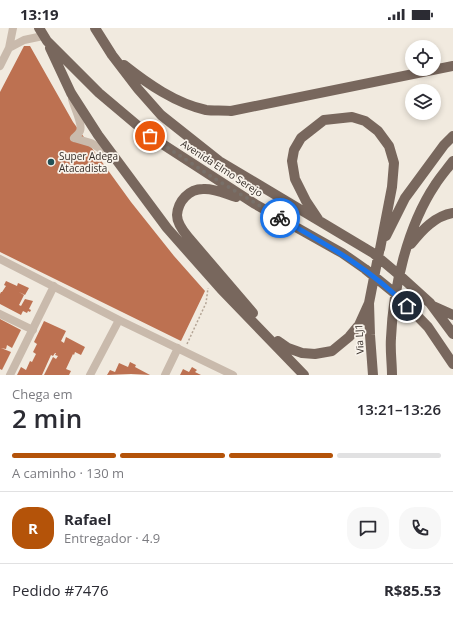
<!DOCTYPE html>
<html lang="pt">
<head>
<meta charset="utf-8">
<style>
	:root { --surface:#fff; --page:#f7f7f7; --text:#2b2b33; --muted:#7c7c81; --line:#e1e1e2; --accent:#b45309 }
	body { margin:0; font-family:"Open Sans",sans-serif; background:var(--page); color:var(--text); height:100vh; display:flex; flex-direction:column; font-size:15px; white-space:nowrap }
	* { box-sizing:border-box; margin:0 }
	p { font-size:13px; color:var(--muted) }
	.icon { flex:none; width:22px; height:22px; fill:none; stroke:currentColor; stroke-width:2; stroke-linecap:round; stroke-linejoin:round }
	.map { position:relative; height:347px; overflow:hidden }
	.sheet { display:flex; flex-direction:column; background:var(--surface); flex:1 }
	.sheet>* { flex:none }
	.buttons { position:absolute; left:405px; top:12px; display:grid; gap:8px }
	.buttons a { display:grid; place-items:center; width:36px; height:36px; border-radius:50%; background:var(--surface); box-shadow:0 2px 6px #0003; font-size:20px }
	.pin { position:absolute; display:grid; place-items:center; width:34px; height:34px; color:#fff; margin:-17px; border:2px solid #fff; border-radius:50%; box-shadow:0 1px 4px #0007 }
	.courier { position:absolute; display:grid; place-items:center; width:40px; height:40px; margin:-20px; border:3px solid #1a73e8; border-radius:50%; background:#fff; color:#222; box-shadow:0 1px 5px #0007 }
	.headline em { font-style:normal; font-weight:600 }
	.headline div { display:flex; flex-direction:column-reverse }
	.headline { display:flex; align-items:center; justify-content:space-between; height:68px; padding:0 12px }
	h1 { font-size:26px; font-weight:600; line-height:30px }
	.bar { display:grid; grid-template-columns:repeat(4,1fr); gap:6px 4px; align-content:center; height:48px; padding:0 12px }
	.bar i { height:5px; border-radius:3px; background:var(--line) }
	.bar .on { background:var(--accent) }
	.bar p { grid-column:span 4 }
	.line { display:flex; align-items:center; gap:10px; padding:0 12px; border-top:1px solid var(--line) }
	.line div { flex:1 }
	.round { display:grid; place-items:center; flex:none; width:42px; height:42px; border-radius:16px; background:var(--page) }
	.status { display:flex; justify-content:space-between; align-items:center; height:28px; padding:0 20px; background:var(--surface); direction:ltr }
	.status svg { height:11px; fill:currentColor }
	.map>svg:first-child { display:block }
	.building { fill:#bd7151 }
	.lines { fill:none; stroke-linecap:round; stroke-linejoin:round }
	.path { stroke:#b4a596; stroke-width:1.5; stroke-dasharray:2 2; stroke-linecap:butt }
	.minor { stroke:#c9baac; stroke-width:8 }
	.major { stroke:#78675d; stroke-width:10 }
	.done { stroke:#787069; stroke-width:4; stroke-dasharray:0 7.2 }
	.route { stroke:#1a73e8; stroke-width:5 }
	.poi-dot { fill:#235056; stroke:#f9f3eb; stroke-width:1.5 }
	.labels { text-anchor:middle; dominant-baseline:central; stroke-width:3.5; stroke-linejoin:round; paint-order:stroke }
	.poi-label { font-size:10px; fill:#372f2a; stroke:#f9f3eb; text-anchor:start }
	.street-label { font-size:10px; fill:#372f2a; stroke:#f9f3eb }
</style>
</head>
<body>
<div class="status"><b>13:19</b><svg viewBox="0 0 49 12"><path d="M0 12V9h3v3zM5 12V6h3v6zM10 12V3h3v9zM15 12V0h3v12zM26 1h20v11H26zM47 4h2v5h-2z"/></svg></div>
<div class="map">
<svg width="453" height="347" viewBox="0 0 453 347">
	<rect width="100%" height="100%" fill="#f1eadf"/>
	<path class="building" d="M24 18H30L73 94 131 174 174 228 205 263 181 313 0 224V64Z
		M6 253 17 258 18 255 29 260 25 267 19 264 24 267 19 277 21 278 25 271 33 273 29 281 31 282 30 284 28 283 27 285 23 283 21 287 0 276V266L1 264H2L6 258 4 257Z
		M0 291 21 302 12 320 7 317 6 321 1 320 11 324 2 342 0 341Z
		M44 293 66 303 61 313 64 315 66 309 85 319 81 327 75 324 74 327 73 326 66 341 71 343 69 347H44L53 329 56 331 58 328 55 327 56 325H55L53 328 51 327 42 347H17L21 339 26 342 30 333 32 334 36 326 33 324 37 316 34 314Z
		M130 334 136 337 135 339 150 347 131 346 107 347 110 342 115 344 119 335 128 339Z
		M192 339 197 342 195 344 201 347H180L183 341 189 344Z"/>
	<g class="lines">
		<path class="path" d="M187 316 206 275 208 260"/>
		<path class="minor" d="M9 20 24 12 43 8
			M0 38 9 20 13 0
			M72 71C74 79 83 96 80 103 79 106 76 108 74 110
			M74 110 91 115 111 127
			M0 231 119 292 233 347
			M0 286 33 302
			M10 347 54 258
			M90 347 119 292
			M165 347 178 320"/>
		<path class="major" d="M39 0 47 13 99 65 150 108 255 176 342 225 365 241 397 267 428 299 453 336
			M95 0 112 27 138 61 161 87 219 133 373 225 398 246 430 275 453 306
			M50 20 71 65 98 107 167 200 221 261 304 347
			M124 37C148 56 175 75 206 82 214 83 223 82 231 83L453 38
			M236 169C226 166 214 160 203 161 189 161 178 173 177 187 177 195 183 203 188 209L253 285
			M318 191 306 173 295 151 292 133 294 122 301 110 324 92 352 89 365 93 378 103 389 118 394 135 392 159 380 221
			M386 208 405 170 444 117 453 108
			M411 216C422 202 435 188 453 185
			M433 278 453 287
			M278 313 288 320 302 325 315 326 332 323 349 309 359 297 369 275
			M373 347 370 307 369 275 379 224
			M392 347C392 335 390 322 391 310 393 261 407 199 435 157 440 149 447 141 453 133"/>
	</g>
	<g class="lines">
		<path class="done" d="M150 108 212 149 280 190"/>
		<path class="route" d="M280 190C327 217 368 239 407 278"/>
	</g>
	<circle class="poi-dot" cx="51" cy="134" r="4"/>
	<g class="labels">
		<g class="poi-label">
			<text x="59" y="128">Super Adega<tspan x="59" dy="12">Atacadista</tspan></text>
		</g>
		<g class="street-label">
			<text transform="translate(222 140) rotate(33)">Avenida Elmo Serejo</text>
			<text transform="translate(359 311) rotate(-93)">Via LJ1</text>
		</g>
	</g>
</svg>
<div class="buttons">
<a><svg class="icon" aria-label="locate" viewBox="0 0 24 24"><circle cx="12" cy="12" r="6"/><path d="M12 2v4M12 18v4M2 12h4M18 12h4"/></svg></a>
<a><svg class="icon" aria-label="layers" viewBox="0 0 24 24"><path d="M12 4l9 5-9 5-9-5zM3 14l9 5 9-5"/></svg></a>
</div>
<div class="pin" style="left:150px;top:108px;background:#ea580c"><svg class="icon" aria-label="bag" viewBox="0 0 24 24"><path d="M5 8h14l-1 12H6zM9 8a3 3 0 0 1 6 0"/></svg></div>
<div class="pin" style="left:407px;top:278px;background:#1f2937"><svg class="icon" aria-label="home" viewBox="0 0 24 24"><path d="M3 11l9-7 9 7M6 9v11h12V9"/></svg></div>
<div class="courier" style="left:280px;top:190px"><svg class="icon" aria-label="bike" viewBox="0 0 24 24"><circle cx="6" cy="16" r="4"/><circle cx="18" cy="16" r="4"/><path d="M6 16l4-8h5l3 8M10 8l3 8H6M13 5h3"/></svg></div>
</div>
<section class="sheet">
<div class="headline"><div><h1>2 min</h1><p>Chega em</p></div><em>13:21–13:26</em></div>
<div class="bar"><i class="on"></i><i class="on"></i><i class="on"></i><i></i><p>A caminho · 130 m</p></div>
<div class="line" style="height:72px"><b class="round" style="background:var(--accent);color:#fff">R</b><div><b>Rafael</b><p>Entregador · 4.9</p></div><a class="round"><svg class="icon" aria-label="chat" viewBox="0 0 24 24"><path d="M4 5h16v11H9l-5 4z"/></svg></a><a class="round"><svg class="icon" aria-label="phone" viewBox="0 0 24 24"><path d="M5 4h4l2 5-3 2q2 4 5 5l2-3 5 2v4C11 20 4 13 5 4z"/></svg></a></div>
<div class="line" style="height:52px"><div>Pedido #7476</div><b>R$85.53</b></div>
</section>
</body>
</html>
